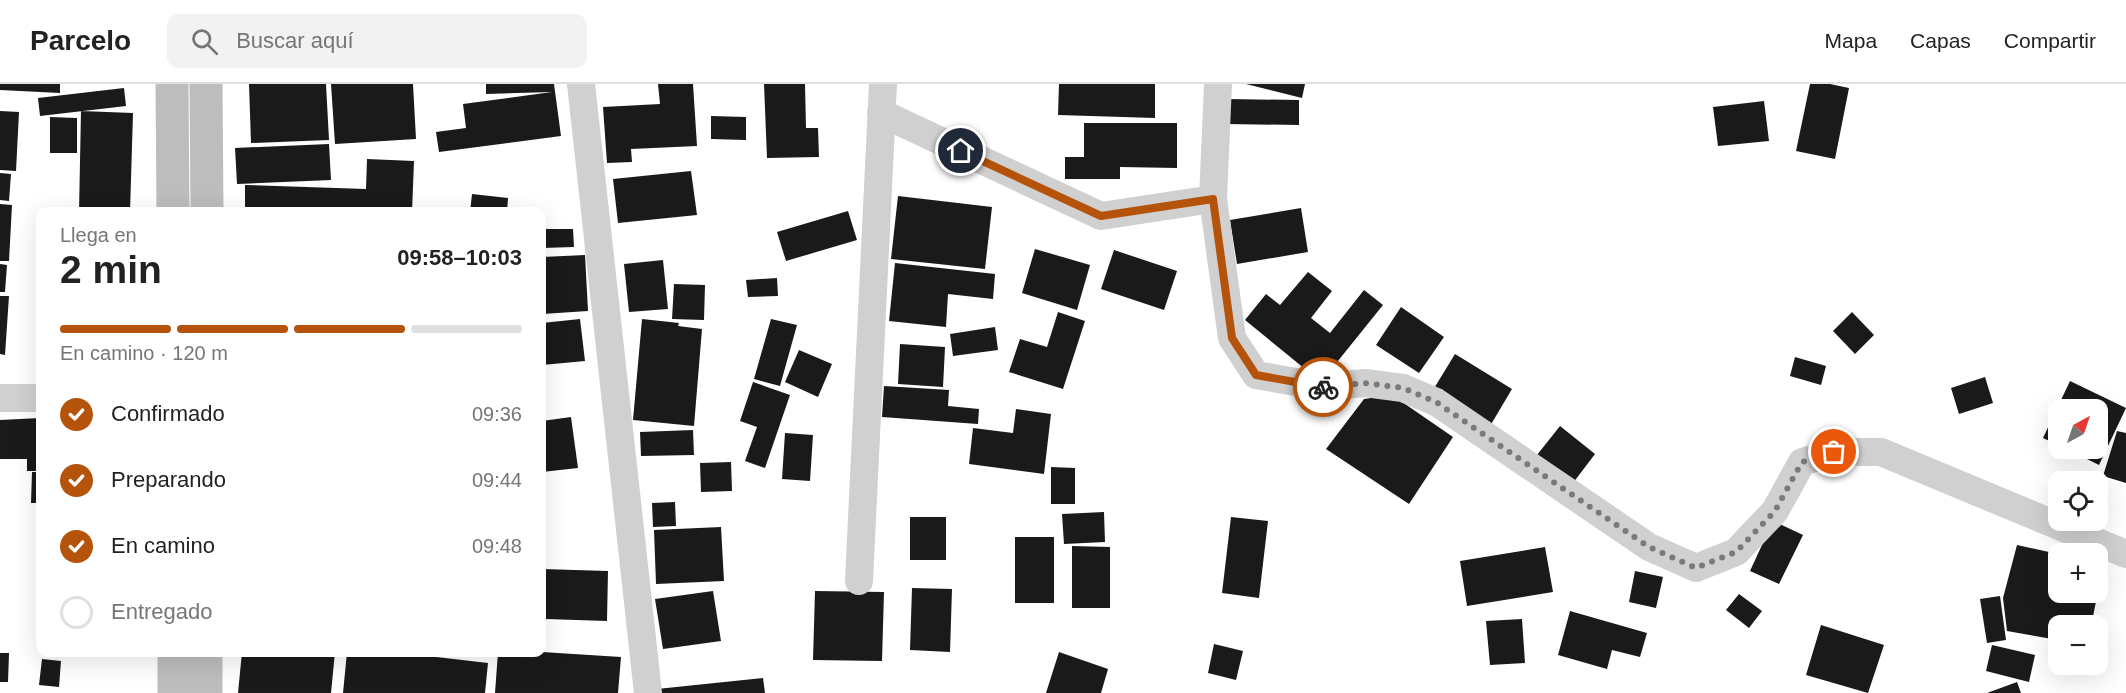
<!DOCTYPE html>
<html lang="es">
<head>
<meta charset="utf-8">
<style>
	:root { --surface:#fff; --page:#f2f2f2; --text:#222; --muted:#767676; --line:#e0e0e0; --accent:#b45309 }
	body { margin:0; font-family:Arial,sans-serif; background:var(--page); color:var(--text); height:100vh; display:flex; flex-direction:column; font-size:22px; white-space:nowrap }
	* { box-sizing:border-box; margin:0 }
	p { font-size:20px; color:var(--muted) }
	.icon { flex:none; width:33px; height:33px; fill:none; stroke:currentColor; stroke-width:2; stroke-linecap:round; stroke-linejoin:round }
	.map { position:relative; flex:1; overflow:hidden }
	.panel { position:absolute; left:36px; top:123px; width:510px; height:450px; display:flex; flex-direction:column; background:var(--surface); border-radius:12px; box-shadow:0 6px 24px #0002 }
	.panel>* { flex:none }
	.needle { width:39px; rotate:40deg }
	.controls { position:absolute; left:2048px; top:315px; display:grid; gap:12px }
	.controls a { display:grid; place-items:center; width:60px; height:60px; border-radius:12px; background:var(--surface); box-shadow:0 6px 24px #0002; font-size:30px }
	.pin { position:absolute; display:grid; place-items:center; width:51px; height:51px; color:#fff; margin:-26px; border:3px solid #fff; border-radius:50%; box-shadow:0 2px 6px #0007 }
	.courier { position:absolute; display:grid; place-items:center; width:60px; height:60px; margin:-30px; border:4px solid #b45309; border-radius:50%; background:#fff; color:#222; box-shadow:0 2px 8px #0007 }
	.headline em { font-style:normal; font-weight:700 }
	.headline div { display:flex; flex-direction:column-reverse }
	.headline { display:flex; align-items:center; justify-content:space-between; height:102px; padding:0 24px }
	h1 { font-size:39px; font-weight:700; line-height:45px }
	.bar { display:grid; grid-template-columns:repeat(4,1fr); gap:9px 6px; align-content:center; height:72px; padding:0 24px }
	.bar i { height:8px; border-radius:4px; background:var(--line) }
	.bar .active { background:var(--accent) }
	.bar p { grid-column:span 4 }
	ol { padding:0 24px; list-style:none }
	li { display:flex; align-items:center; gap:18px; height:66px }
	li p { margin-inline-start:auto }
	li .icon { padding:6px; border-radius:50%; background:var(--accent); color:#fff; stroke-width:4 }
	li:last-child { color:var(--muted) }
	li i { width:33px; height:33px; border:3px solid var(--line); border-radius:50% }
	header { display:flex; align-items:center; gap:36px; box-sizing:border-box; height:84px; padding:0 30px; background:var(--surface); border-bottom:2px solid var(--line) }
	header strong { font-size:28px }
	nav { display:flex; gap:33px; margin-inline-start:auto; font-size:21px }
	.search { width:420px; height:54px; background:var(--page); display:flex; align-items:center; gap:15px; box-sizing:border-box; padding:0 21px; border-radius:12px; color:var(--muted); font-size:22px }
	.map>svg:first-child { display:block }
	.building { fill:#1a1a1a }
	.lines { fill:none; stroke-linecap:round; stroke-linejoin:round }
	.street { stroke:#d0d0d0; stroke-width:28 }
	.secondary { stroke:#bdbdbd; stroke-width:33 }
	.done { stroke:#7a7a7a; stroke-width:6; stroke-dasharray:0 10.8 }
	.route { stroke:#b45309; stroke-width:8 }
</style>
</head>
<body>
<header>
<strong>Parcelo</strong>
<div class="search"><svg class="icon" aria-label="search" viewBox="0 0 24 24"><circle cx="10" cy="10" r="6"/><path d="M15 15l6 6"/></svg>Buscar aquí</div>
<nav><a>Mapa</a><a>Capas</a><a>Compartir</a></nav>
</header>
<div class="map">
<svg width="2126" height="609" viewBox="0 0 2126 609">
	<rect width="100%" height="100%" fill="#fff"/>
	<path class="building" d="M0 0H60V9L0 6Z
		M249 0H326L329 56 251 59Z
		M331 0H413L416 55 335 60Z
		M486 0H554L561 52 439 68 436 48 466 44 463 20 552 8 486 10Z
		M658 0H693L697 62 631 65 632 78 607 79 603 23 660 20Z
		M764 0H805L806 44H818L819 73 767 74Z
		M1059 0H1155V34L1058 31Z
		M1246 0H1305L1302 14Z
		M1810 0H1830L1849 4 1835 75 1796 67Z
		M124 4 126 22 40 32 38 14Z
		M1227 15 1299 16V41L1227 40Z
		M1764 17 1769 57 1718 62 1713 23Z
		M0 27 19 28 16 87 0 86Z
		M81 27 133 29 130 128H79Z
		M711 32 746 33V56L711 55Z
		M50 33 77 34V69H50Z
		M1084 39H1177V84L1120 83V95H1065V73H1084Z
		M329 60 331 96 237 100 235 64Z
		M367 75 414 77 412 128H245V101L366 105Z
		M691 87 697 131 618 139 613 95Z
		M0 89 11 90 9 117 0 116Z
		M472 110 508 114 507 128H470Z
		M898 112 992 123 985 185 891 175Z
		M0 120 12 121 9 177H0Z
		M1301 124 1308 168 1237 180 1230 136Z
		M848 127 857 156 786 177 777 148Z
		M542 145H573L574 163 542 164Z
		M1035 165 1090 181 1077 226 1022 209Z
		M1114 166 1177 187 1164 226 1101 205Z
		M585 171 588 227 542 230V173Z
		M663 176 668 225 629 228 624 180Z
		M895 179 995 190 993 215 948 210 946 243 889 237Z
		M0 180 7 181 5 208H0Z
		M1308 188 1332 207 1311 234 1330 249 1364 206 1383 221 1321 298 1245 236 1266 210 1280 221Z
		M777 194 778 212 748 213 746 196Z
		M674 200 705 201 704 236 672 235Z
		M0 212H9L5 271 0 270Z
		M1401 223 1444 253 1419 289 1376 261Z
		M1058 228 1085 237 1063 305 1009 288 1020 255 1047 263Z
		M1852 228 1874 251 1855 270 1833 247Z
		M580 235 585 277 542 281V239Z
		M642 235 679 239 678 242 702 245 694 342 633 336Z
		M771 235 797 241 780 302 754 295Z
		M995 243 998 266 953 272 950 250Z
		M900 260 945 263 943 303 898 300Z
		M799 266 832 280 818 313 785 298Z
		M1455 270 1512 305 1490 342 1433 306Z
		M1795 273 1826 282 1821 301 1790 292Z
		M1985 293 1993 319 1959 330 1951 304Z
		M2070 297 2126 324 2099 381 2065 364H2097V326H2058V361L2043 354Z
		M753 298 790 311 765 384 745 377 757 343 740 337Z
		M884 302 949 306 948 322 979 325 978 340 882 333Z
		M1392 311 1453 353 1409 420 1326 365 1364 315Z
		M1016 325 1051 330 1044 390 969 380 973 344 1013 349Z
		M571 333 578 384 542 388V337Z
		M40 334V387H27V375H0V336Z
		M1560 342 1595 370 1573 399 1537 371Z
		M693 346 694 371 641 372 640 348Z
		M2117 347 2126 349V399L2103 392Z
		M785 349 813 351 810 397 782 395Z
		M731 378 732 407 701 408 700 379Z
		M1051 383 1075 384V420H1051Z
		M32 388H40V419H31Z
		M675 418 676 442 653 443 652 419Z
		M1104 428 1105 458 1064 460 1062 430Z
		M910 433H946V476H910Z
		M1231 433 1268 437 1259 514 1222 509Z
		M1773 437 1803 451 1779 500 1750 487Z
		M721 443 724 497 656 500 654 446Z
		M1015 453H1054V519H1015Z
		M2017 461 2058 470V508H2097V498H2100L2091 542H2058V556L2007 547 2003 514Z
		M1072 462 1110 463V524H1072Z
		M1545 463 1553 508 1467 522 1460 477Z
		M542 485 608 487 607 537 546 535 545 545H542Z
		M1635 487 1663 493 1656 524 1629 518Z
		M912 504 952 505 950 568 910 566Z
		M713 507 721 557 663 565 655 515Z
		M815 507 884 508 882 577 813 576Z
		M1739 510 1762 527 1749 544 1726 526Z
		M2000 512 2006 556 1987 559 1980 515Z
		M1570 527 1647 549 1640 573 1612 566 1607 585 1558 571Z
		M1522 535 1525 579 1490 581 1486 537Z
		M1821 541 1884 561 1868 609 1806 591Z
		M1214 560 1243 567 1236 596 1208 589Z
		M1992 561 2035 571 2029 598 1986 587Z
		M242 568H335L331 609H238Z
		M347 568H393L488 579 485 609H343Z
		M498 568H542L621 573 618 609H495Z
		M1059 568 1108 585 1101 609H1046Z
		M0 569H9L8 598H0Z
		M42 575 61 577 59 603 39 601Z
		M763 594 765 609H658L657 605Z
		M2017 598 2021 609H1987Z"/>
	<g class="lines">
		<path class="street" d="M581 0 648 609
			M1218 0 1213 115 1232 254 1256 291 1324 303 1365 299 1403 304 1436 318 1649 463 1696 484 1736 468 1775 427 1802 378 1834 368H1881L2126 470
			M881 29 1101 132 1213 115
			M0 314H40
			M859 497 883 0"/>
		<path class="secondary" d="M172 0 173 128
			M206 0 207 128
			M174 609V568
			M206 609V568"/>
	</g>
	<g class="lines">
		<path class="done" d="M1323 303 1365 299 1403 304 1436 318 1649 463 1696 484 1736 468 1775 427 1802 378 1834 368"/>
		<path class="route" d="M961 67 1101 132 1213 115 1232 254 1256 291 1323 303"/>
	</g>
</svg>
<div class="controls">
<a><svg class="needle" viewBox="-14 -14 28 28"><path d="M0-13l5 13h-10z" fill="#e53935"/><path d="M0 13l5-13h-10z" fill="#767676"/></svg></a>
<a><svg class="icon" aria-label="locate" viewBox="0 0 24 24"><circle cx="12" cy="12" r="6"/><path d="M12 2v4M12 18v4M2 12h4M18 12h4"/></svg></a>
<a>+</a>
<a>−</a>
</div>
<div class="pin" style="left:1834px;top:368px;background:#ea580c"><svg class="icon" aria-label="bag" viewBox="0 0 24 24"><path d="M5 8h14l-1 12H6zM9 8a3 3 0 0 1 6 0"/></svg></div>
<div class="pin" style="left:961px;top:67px;background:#1f2937"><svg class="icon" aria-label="home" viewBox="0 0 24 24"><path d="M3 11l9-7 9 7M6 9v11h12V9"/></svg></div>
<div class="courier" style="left:1323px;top:303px"><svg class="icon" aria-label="bike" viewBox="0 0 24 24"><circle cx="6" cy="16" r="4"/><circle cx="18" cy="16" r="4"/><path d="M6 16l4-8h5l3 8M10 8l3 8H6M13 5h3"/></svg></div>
<section class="panel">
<div class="headline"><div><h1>2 min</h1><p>Llega en</p></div><em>09:58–10:03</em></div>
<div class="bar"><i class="active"></i><i class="active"></i><i class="active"></i><i></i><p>En camino · 120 m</p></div>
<ol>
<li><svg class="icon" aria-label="check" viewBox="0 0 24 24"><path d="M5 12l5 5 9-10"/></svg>Confirmado<p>09:36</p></li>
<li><svg class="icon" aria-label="check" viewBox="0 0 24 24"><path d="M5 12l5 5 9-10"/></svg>Preparando<p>09:44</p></li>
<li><svg class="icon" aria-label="check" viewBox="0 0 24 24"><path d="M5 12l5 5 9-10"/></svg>En camino<p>09:48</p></li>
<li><i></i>Entregado</li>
</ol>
</section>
</div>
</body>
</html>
